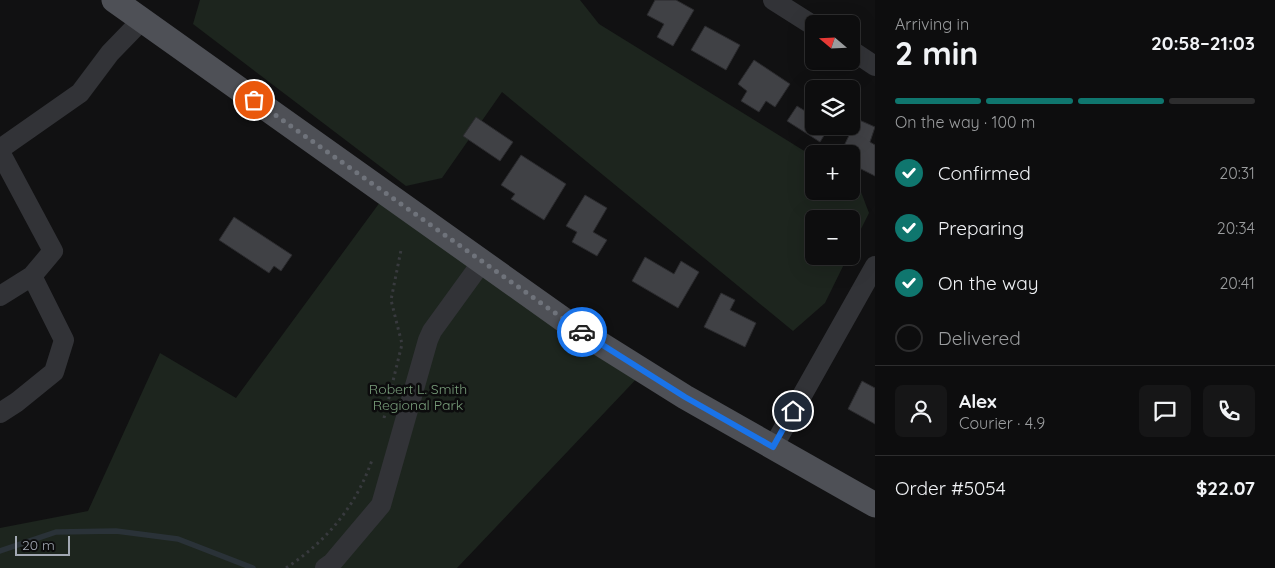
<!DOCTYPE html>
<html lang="en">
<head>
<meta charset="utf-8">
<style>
	:root { --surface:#0d0d0e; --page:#161617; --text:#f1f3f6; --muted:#9a9c9e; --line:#2d2d2e; --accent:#0f766e }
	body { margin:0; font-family:Quicksand,sans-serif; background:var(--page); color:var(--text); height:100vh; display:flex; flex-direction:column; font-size:19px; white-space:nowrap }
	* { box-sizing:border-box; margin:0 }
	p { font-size:16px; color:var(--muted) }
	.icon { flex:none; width:28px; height:28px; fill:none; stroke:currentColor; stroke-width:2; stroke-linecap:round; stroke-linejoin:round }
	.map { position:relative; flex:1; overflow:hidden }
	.drawer { display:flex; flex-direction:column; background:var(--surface); width:400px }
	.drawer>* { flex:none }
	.needle { width:32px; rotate:289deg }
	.controls { position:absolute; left:805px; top:15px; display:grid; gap:10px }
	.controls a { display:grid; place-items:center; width:55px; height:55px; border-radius:8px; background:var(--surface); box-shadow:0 5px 20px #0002,0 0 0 1px var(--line); font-size:25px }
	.scale { position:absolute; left:15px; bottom:12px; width:55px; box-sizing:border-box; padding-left:5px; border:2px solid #a2a8b3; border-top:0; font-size:14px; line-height:18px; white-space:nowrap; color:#a2a8b3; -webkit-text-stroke:4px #0c0c0d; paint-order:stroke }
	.pin { position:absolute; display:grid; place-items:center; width:42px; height:42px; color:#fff; margin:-21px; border:2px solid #fff; border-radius:50%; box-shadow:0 1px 5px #0007 }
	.courier { position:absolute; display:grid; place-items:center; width:50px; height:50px; margin:-25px; border:4px solid #1a73e8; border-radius:50%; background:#fff; color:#222; box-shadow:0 1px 6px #0007 }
	.head em { font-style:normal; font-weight:700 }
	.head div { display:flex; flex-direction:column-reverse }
	.head { display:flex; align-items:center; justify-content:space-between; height:85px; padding:0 20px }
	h1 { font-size:32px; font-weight:700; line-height:38px }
	.bar { display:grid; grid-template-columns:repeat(4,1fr); gap:8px 5px; align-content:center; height:60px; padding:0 20px }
	.bar i { height:6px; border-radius:4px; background:var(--line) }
	.bar .on { background:var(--accent) }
	.bar p { grid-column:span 4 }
	.line { display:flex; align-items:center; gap:12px; padding:0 20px; border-top:1px solid var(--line) }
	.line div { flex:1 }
	.round { display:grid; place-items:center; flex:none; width:52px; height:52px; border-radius:8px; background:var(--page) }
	ol { padding:0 20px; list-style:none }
	li { display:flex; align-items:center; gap:15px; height:55px }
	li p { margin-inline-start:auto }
	li .icon { padding:5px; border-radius:50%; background:var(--accent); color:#fff; stroke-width:4 }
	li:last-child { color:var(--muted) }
	li i { width:28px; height:28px; border:2px solid var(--line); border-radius:50% }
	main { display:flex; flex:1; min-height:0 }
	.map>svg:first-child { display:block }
	.green { fill:#1d251e }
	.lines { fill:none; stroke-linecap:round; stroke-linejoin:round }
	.stream { stroke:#2a3238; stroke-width:5.5 }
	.building { fill:#404145; stroke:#2b2b2e }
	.path { stroke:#383a3e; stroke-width:3; stroke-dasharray:2.5 4; stroke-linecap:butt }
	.minor { stroke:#323337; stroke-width:20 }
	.major { stroke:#4e5056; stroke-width:25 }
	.done { stroke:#6f737b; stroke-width:5; stroke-dasharray:0 9 }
	.route { stroke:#1a73e8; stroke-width:6 }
	.labels { text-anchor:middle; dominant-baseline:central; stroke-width:5; stroke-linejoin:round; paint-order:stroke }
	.park-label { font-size:14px; fill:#799e7b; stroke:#0c0c0d }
</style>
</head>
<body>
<main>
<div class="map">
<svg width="875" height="568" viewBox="0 0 875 568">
	<rect width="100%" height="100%" fill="#111112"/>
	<path class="green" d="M200 0H580L599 24 814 157V191H851V180L858 184 869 213 851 249V219H814V256H848L825 303 793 331 502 92 442 178 406 186 193 24Z
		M386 194 643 372 457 568H0V528L88 511 160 353 236 398Z"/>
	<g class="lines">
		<path class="stream" d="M0 551 56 532 116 531 178 539 253 568"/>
	</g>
	<path class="building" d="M655 0H676L694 10 673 46 657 37 664 24 647 15Z
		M705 26 740 45 726 70 691 50Z
		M754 60 790 84 775 107 766 101 759 112 741 101 747 91 738 84Z
		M797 106 810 114 814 108V126H830L820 142 787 121Z
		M476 117 513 142 500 161 463 136Z
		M857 119 875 127 870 142 875 145V176L851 164V154H840Z
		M521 155 566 184 544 220 511 199 515 194 501 185Z
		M585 195 607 208 593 232 607 240 597 256 572 242 577 232 566 226Z
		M234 217 292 255 281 271 274 266 269 273 219 240Z
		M645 257 674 274 681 261 699 272 678 308 632 281Z
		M721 293 735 300 730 310 756 323 745 347 704 327Z
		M862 381 875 388V424L848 409Z"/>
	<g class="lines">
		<path class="path" d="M384 418 402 344 391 300 401 250
			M286 568C327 541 356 506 372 460"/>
		<path class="minor" d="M773 0 814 26
			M851 50 875 66
			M0 149 80 93 110 53 142 20
			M0 152 53 251 32 276 0 296
			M0 413 17 402 54 372 64 340 32 276
			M773 447 875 266
			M325 568 332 563 381 505 428 340 432 331 482 262"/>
		<path class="major" d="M114 0 578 330 685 397 875 505"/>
	</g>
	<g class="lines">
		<path class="done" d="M254 100 582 332"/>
		<path class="route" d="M582 332 685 397 773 447 793 411"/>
	</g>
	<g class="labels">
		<g class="park-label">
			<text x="418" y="389">Robert L. Smith<tspan x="418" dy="16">Regional Park</tspan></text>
		</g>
	</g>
</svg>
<div class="controls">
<a><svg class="needle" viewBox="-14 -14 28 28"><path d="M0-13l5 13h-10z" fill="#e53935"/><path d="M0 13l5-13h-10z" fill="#9a9c9e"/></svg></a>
<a><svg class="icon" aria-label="layers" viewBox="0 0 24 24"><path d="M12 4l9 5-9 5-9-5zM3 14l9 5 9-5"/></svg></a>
<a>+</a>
<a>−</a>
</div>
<div class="scale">20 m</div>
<div class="pin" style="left:254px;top:100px;background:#ea580c"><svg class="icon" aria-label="bag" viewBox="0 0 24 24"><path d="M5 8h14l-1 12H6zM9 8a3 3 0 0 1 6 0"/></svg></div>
<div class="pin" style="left:793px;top:411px;background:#1f2937"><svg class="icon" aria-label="home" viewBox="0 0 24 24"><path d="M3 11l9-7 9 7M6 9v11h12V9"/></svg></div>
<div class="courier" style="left:582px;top:332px"><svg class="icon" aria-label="car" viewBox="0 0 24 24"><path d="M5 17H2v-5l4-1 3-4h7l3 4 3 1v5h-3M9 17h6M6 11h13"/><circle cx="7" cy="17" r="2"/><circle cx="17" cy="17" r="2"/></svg></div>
</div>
<section class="drawer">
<div class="head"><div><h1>2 min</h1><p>Arriving in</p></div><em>20:58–21:03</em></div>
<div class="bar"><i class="on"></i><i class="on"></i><i class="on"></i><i></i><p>On the way · 100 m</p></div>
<ol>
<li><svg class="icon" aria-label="check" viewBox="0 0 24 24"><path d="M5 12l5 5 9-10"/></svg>Confirmed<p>20:31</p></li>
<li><svg class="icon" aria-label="check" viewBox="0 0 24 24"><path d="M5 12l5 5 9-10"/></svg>Preparing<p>20:34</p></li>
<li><svg class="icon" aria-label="check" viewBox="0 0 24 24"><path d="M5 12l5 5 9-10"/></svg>On the way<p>20:41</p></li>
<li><i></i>Delivered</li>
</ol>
<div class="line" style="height:90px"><a class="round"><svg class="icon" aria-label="person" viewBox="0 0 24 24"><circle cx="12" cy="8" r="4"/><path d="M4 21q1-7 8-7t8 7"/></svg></a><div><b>Alex</b><p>Courier · 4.9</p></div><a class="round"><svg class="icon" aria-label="chat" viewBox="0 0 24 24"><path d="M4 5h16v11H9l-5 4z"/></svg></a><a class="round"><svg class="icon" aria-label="phone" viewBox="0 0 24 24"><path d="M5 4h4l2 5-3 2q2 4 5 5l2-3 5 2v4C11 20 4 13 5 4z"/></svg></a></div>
<div class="line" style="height:65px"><div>Order #5054</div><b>$22.07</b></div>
</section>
</main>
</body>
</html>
